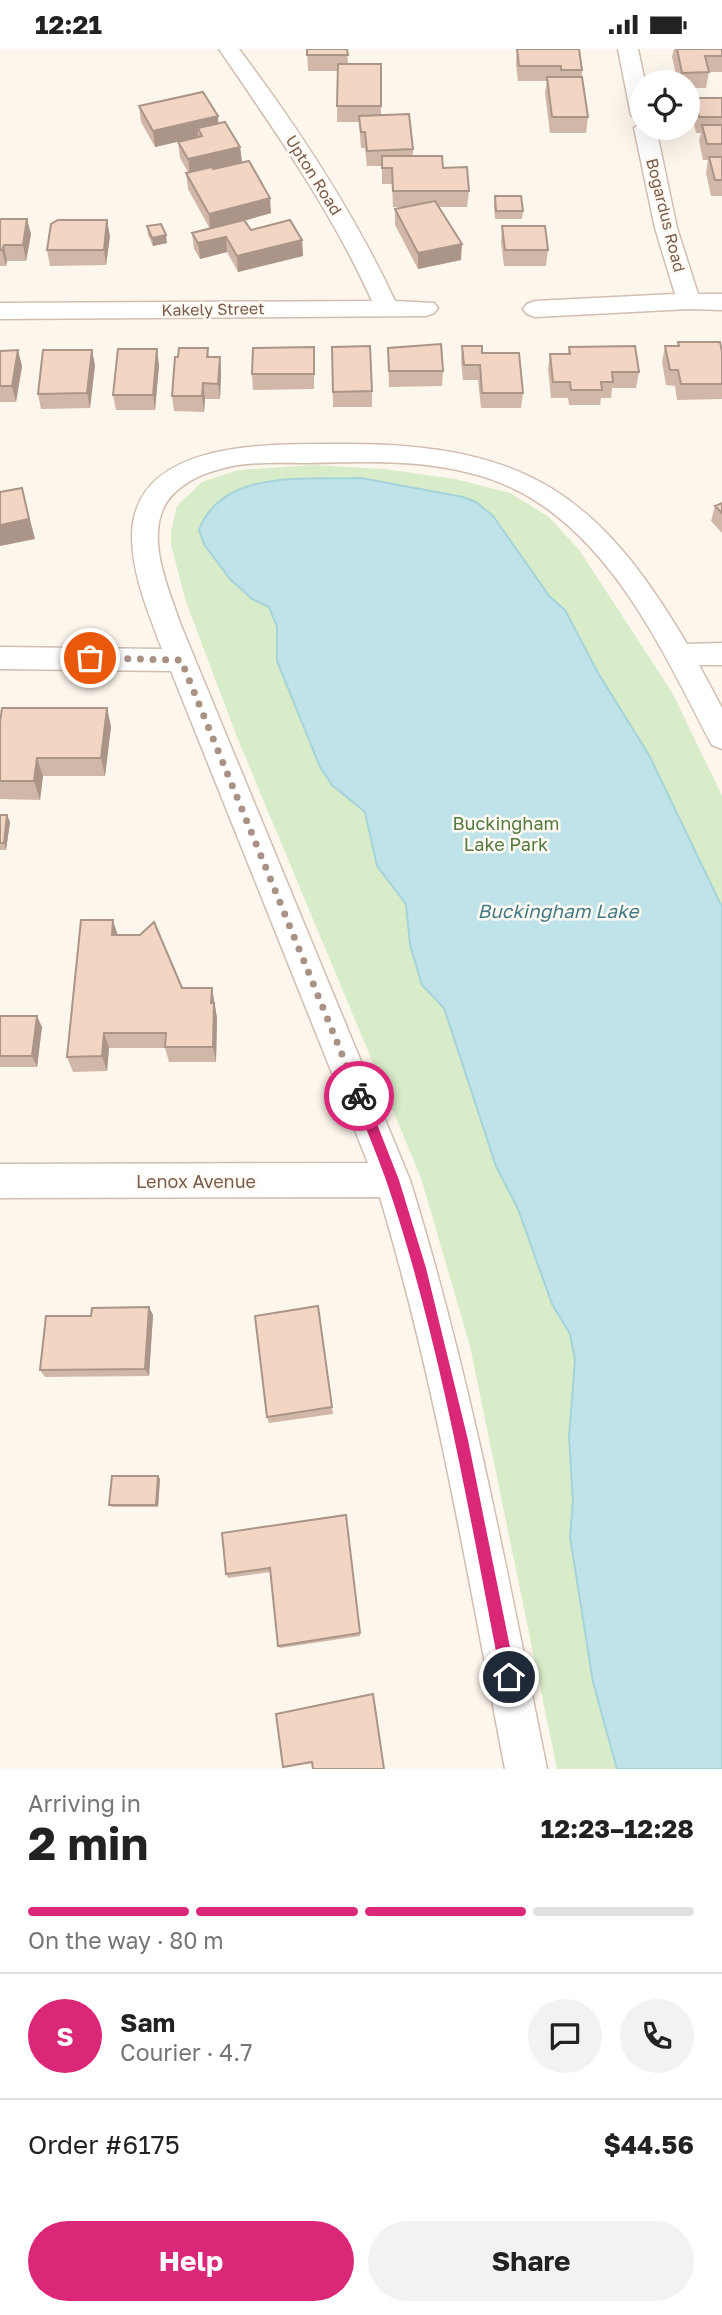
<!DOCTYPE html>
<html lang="en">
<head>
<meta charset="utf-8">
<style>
	:root { --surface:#fff; --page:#f2f2f2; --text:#222; --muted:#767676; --line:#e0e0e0; --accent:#db2777 }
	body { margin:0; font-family:"Golos Text",sans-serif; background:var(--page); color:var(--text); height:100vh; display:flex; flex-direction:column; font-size:26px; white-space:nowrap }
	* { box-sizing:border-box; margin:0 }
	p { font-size:23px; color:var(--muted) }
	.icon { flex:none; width:38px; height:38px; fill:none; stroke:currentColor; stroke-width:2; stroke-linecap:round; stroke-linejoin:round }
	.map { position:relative; height:1720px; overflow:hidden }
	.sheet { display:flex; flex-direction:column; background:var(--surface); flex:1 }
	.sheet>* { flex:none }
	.controls { position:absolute; left:630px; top:21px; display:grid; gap:14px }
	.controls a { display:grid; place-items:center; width:70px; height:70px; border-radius:50%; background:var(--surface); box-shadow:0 7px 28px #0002; font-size:35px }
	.pin { position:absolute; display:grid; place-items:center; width:60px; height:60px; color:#fff; margin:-30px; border:4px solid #fff; border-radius:50%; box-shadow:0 2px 7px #0007 }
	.courier { position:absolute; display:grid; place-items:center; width:70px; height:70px; margin:-35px; border:5px solid #db2777; border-radius:50%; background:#fff; color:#222; box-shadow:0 2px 9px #0007 }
	.headline em { font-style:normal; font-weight:700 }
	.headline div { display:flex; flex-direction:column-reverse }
	.headline { display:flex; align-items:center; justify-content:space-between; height:119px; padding:0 28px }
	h1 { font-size:46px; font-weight:700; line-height:52px }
	.bar { display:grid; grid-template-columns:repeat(4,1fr); gap:10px 7px; align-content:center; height:84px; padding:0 28px }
	.bar i { height:9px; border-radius:5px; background:var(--line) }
	.bar .on { background:var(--accent) }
	.bar p { grid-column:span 4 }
	.line { display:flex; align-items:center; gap:18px; padding:0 28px; border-top:2px solid var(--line) }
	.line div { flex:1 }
	.round { display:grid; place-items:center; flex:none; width:74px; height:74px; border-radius:37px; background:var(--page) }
	.primary-button { display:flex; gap:14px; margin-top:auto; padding:14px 28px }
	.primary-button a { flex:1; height:80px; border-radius:42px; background:var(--accent); color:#fff; font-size:28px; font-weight:700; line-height:80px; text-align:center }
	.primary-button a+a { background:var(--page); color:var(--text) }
	.status { display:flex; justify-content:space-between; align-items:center; height:49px; padding:0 35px; background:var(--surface); direction:ltr }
	.status svg { height:19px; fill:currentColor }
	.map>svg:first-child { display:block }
	.green { fill:#d8ecc9 }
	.water { fill:#bfe3e8; stroke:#a5d3da; stroke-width:2 }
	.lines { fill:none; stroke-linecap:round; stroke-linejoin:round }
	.minor-casing { stroke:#d1beb0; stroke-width:3 }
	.minor { fill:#fff; fill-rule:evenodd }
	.wall { fill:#d1b7a8 }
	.shaded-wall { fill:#aa9588 }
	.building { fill:#f3d5c3; stroke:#aa9588; stroke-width:2 }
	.route { fill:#db2777 }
	.done { stroke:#a89285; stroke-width:7; stroke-dasharray:0 12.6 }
	.labels { text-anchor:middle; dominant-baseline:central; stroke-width:5; stroke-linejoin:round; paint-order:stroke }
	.far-street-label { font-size:16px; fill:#7a5c4d; stroke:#fffaf3 }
	.park-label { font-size:18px; fill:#537a41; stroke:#fffaf3 }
	.street-label { font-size:18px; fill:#7a5c4d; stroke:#fffaf3 }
	.water-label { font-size:19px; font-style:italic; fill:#437c86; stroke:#fffaf3 }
</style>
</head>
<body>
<div class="status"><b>12:21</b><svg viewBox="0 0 49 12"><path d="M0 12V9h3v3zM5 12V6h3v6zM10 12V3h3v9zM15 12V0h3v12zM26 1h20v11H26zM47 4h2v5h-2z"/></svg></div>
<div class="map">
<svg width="722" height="1720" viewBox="0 0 722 1720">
	<rect width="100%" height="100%" fill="#fdf6ec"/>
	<path class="green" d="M311 416 384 420 455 430 510 444 549 468 580 502 673 645 722 747V1720H557L470 1297 421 1129 237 688 186 553 171 496V483L177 457 202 433 238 421Z"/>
	<path class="water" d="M361 429 463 448 476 453 493 467 550 548 565 561 598 624 649 706 722 858V1720H617L593 1633 570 1488 573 1452 569 1388 575 1311 570 1285 552 1255 518 1160 496 1117 444 959 422 936 410 896 406 855 377 817 365 763 332 736 320 718 277 612V578L269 558 252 550 230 530 204 495 199 481C222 419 308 431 361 429Z"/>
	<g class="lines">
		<g class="minor-casing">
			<path id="minor" d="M219 0H239C299 80 353 162 395 252L434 254 438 259 434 264 426 267 0 270V254L372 252C331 161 275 82 219 0Z
				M618 0H638L645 33H642V72L635 70 631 66Z
				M642 73V79H656L677 179 698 245H722V261L689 260 535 268 527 265 523 260 527 255 535 252 675 245 655 179 634 79Z
				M352 395C526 396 600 447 687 595L722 594V616H699L722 659V700L712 696C667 611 624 513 542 456 520 441 495 430 470 424 416 410 361 413 306 414 276 414 245 412 217 421 198 426 175 438 165 456 146 492 169 540 180 574L410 1131C470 1324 507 1522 547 1720H505C468 1528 436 1335 380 1148L0 1149V1115L368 1114 171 622 0 620V598L162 600C149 565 132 526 132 487 133 385 284 396 352 395Z"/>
		</g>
		<use href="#minor" class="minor"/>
	</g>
	<path class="wall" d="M307 0H347L348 15H381V66L413 100V107L443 119 469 142 467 158H438L461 211 418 220 395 176V160L407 158H393L392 135H382V117H367L365 99H361L359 73H337L338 22H308Z
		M517 0 582 21V28L588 68 586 84H550L545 44 547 32H518L516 15Z
		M674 0H722V23H709L706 39H688V33H678L672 8Z
		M695 49H722V147H711L706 124 708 111H703L699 92 701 84H696L692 65Z
		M139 57 218 67V74L240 98 242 114 271 164 244 172 251 181 302 191 303 207 238 223 227 203 200 210 194 200 192 184 210 180 188 140 186 124 188 123 180 109 178 93 198 88 155 98 141 73Z
		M495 147 523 162 522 170H495L494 156Z
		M0 170 31 185 26 212H7L6 217H0Z
		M147 177 167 194 153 197 148 186Z
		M502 177 548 201 546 217H504L501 193Z
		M110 187 106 216 50 217 47 201Z
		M678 293 722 303V350L677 351 675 337 666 336 662 313 665 297H677Z
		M462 297 482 304 523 344 521 359H481L478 331H463L461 312Z
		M332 298 372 342V358H333Z
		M569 298 639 323 636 339H612L611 349H601L600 356H569L568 349H551L548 320 550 305H568Z
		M208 299 209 308H220L221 323 220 350H205L204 363 174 362 172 347Z
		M388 299 443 322 442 337 389 338Z
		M0 302 22 317 16 353H0Z
		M314 313V340L253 341 252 325Z
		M95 316 90 359 41 360 38 345Z
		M159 316 155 361H116L113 346Z
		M722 454V484L711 472 715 457Z
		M107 659 111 678 105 727H43L40 751 0 750V673Z
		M0 766H7L10 773 6 801H0Z
		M117 886 182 939H212L217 969 216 1013H169L165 999H109L107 1022 73 1023 67 1008Z
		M0 967 42 978 37 1018H0Z
		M153 1266 149 1327 45 1328 40 1321Z
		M332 1358 333 1365 269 1374 267 1368Z
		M160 1430 158 1458H112L109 1456Z
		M346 1466 360 1587 280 1599 278 1597 271 1523 228 1529 226 1525Z"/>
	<path class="shaded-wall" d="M218 67 219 83 198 79V88L155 98 153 82Z
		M240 98 242 114 190 126 188 110Z
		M270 149 271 164 210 181 209 165Z
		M27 170 31 185 26 212 23 196Z
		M107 171 110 187 106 216 104 201Z
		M166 186 167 194 153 197 152 189Z
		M226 188 227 203 200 210 198 194Z
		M302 191 303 207 238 223 237 207Z
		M462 195 461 211 418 220V204Z
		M4 196 7 212 6 217 2 201Z
		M157 300 159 316 155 361 153 346Z
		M18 301 22 317 16 353 12 337Z
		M92 301 95 316 90 359 87 344Z
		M220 308 221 323 220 350 218 335Z
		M203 334 205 350 204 363 202 347Z
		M22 439 35 490 0 497V476Z
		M107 659 111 678 105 727 101 709Z
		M37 709 43 727 40 751 34 732Z
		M7 766 10 773 6 801 4 794Z
		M113 871 118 887 112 886Z
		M212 939 217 969 216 1013 213 998Z
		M37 967 42 978 37 1018 32 1007Z
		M104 984 109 999 107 1022 102 1007Z
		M149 1258 153 1266 149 1327 145 1320Z
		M158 1427 160 1430 158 1458 156 1456Z"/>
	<path class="building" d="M307 0H347L348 6H307Z
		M517 0H579L582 21H561V17H519Z
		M677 0H722V7H705L709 23 682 24Z
		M338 15H381V57H337Z
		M547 28H582L588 68H552Z
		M203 43 218 67 153 82 139 57Z
		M695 49H722V68H699Z
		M409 65 413 100 367 102 365 83H361L359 67Z
		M225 73 240 98 188 110 178 93 202 87 198 79Z
		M702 76H722V95H707Z
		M382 107H442L443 119 467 118 469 142H393L392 119H382Z
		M709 108H722V131H715Z
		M249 112 270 149 209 165 186 124 212 118 213 120Z
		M495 147H521L523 162H496Z
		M435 152 462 195 418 204 395 160Z
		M0 170H27L23 196H4L2 201H0Z
		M58 171H107L104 201H47L51 175Z
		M244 171 251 181 290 171 302 191 237 207 226 188 198 194 192 184Z
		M161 175 166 186 152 189 147 177Z
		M502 177H545L548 201H505Z
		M678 293H720L722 303V335H681L678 321H670L665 297H679Z
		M441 295 443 322H389L388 299Z
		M370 297 372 342 333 343 332 298Z
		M462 297H482V304H519L523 344H482L480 316H464Z
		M635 297 639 323H612L613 333H601L602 341H571L570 333H553L550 305H570L569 298Z
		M314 298V325H252L253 299Z
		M179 299H208L207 308H220L218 335 203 334 202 347H172L175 308H178Z
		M118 300H157L153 346H113Z
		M18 301 12 337H0V302Z
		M43 301H92L87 344 38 345Z
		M22 439 29 470 0 476V443Z
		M722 454V464L715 457Z
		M2 659H107L101 709H37L34 732H0V673Z
		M0 766H7L4 794H0Z
		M81 871H113L112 886H140L154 873 182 939H212L211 954H214L213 998H165L166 984H104L102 1007 67 1008Z
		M0 967H37L32 1007H0Z
		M318 1257 332 1358 267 1368 255 1267Z
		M149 1258 145 1320 40 1321 46 1267H91L92 1259Z
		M112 1427H158L156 1456H109Z
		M346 1466 360 1584 278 1597 270 1519 226 1525 222 1484Z
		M373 1645 384 1720H313L312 1713 283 1718 276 1665Z"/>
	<path class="route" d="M359 1041 366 1047 399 1131 426 1219 468 1391 516 1628 514 1634 509 1636 503 1634 501 1628C469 1464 440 1289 386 1131 376 1103 364 1075 353 1047Z"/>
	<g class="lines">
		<path class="done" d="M90 609 181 611 359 1047"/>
	</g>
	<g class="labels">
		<g class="far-street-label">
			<text transform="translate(314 126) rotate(58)">Upton Road</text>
			<text transform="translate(666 166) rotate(76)">Bogardus Road</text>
			<text transform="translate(213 260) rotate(-1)">Kakely Street</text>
		</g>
		<g class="park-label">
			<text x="506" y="774">Buckingham<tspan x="506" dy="21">Lake Park</tspan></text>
		</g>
		<g class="street-label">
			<text x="196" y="1132">Lenox Avenue</text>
		</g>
		<g class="water-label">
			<text x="558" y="861">Buckingham Lake</text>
		</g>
	</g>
</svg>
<div class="controls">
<a><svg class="icon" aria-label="locate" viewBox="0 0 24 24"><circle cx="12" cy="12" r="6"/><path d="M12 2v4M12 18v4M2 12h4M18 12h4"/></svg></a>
</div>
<div class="pin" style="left:90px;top:609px;background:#ea580c"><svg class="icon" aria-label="bag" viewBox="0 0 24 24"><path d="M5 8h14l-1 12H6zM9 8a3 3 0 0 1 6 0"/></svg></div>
<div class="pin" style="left:509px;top:1628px;background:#1f2937"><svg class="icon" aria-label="home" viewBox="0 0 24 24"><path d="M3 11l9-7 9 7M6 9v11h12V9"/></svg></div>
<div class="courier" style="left:359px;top:1047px"><svg class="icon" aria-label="bike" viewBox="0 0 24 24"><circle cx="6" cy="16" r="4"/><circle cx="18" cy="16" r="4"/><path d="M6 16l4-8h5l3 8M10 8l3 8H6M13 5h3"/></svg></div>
</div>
<section class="sheet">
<div class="headline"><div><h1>2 min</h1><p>Arriving in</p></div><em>12:23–12:28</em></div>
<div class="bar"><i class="on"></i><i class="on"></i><i class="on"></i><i></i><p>On the way · 80 m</p></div>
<div class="line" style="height:126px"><b class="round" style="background:var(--accent);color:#fff">S</b><div><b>Sam</b><p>Courier · 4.7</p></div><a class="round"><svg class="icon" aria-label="chat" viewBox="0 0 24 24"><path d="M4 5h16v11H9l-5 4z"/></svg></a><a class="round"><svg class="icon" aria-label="phone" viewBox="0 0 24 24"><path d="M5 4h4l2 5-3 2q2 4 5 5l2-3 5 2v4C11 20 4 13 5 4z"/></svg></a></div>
<div class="line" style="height:91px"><div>Order #6175</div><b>$44.56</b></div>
<div class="primary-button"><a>Help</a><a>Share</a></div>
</section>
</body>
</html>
